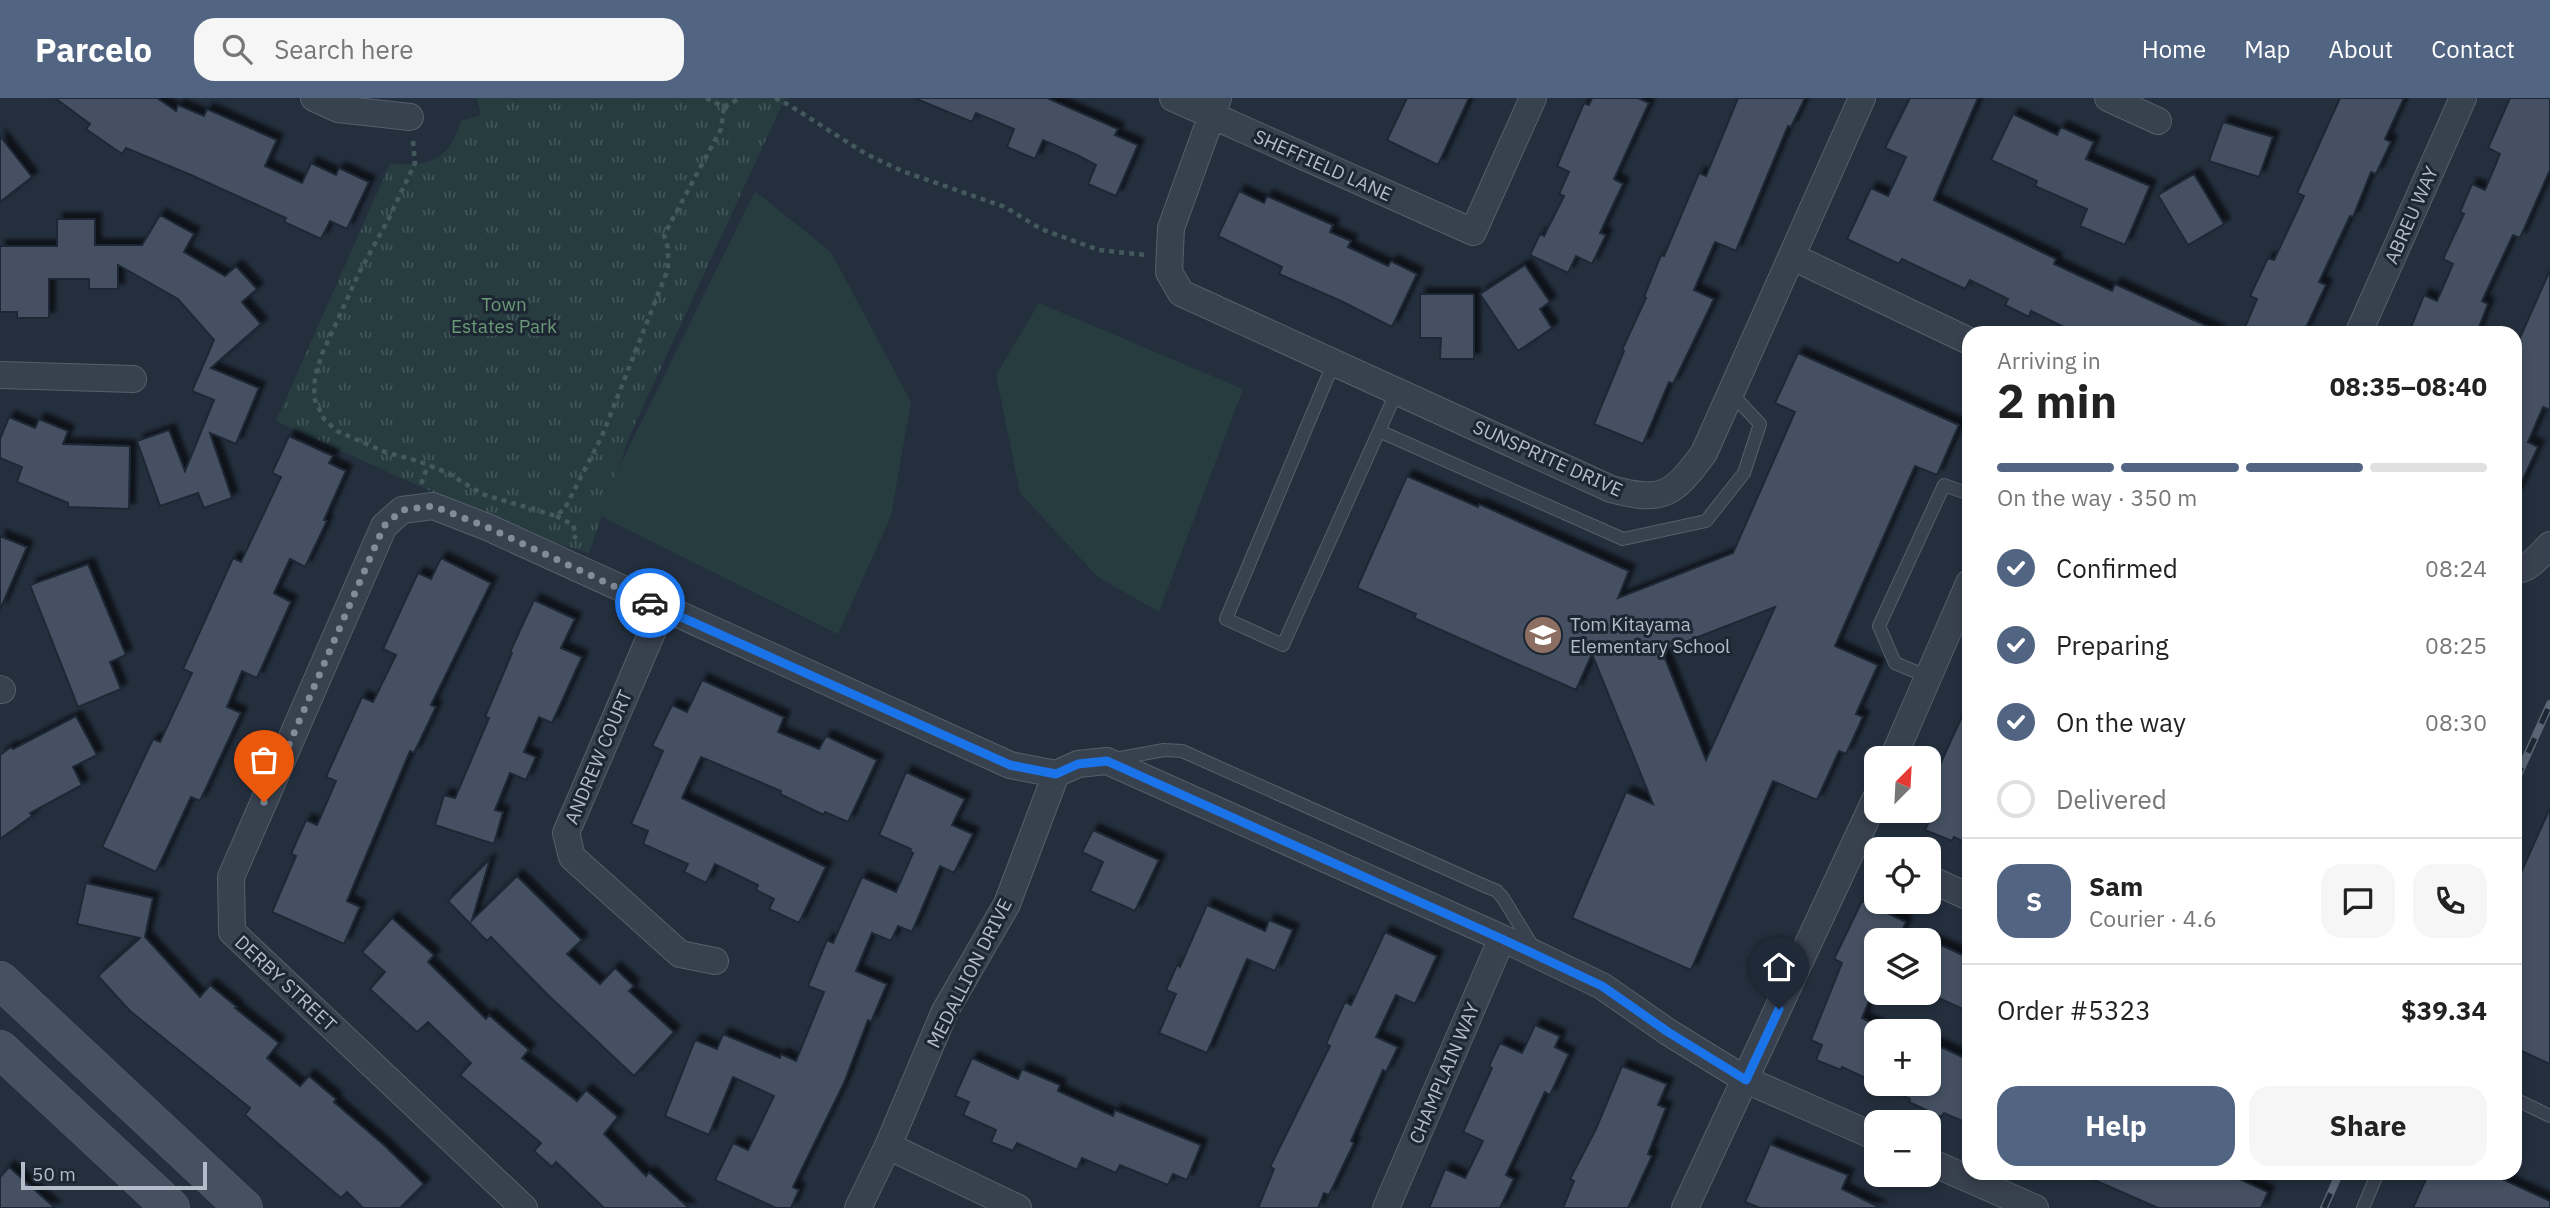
<!DOCTYPE html>
<html lang="en">
<head>
<meta charset="utf-8">
<style>
	:root { --surface:#fff; --page:#f6f6f6; --text:#222; --muted:#767676; --line:#e0e0e0; --accent:#516482 }
	body { margin:0; font-family:"IBM Plex Sans",sans-serif; background:var(--page); color:var(--text); height:100vh; display:flex; flex-direction:column; font-size:26px; white-space:nowrap }
	* { box-sizing:border-box; margin:0 }
	p { font-size:23px; color:var(--muted) }
	.icon { flex:none; width:38px; height:38px; fill:none; stroke:currentColor; stroke-width:2; stroke-linecap:round; stroke-linejoin:round }
	.map { position:relative; flex:1; overflow:hidden }
	.side { position:absolute; left:1962px; top:228px; width:560px; height:854px; display:flex; flex-direction:column; background:var(--surface); border-radius:21px; box-shadow:0 4px 10px #0003 }
	.side>* { flex:none }
	.needle { width:46px; rotate:24deg }
	.buttons { position:absolute; left:1864px; top:648px; display:grid; gap:14px }
	.buttons a { display:grid; place-items:center; width:77px; height:77px; border-radius:14px; background:var(--surface); box-shadow:0 4px 10px #0003; font-size:35px }
	.scale { position:absolute; left:21px; bottom:18px; width:186px; box-sizing:border-box; padding-left:7px; border:4px solid #b4bcc9; border-top:0; font-size:19px; line-height:24px; white-space:nowrap; color:#b4bcc9; -webkit-text-stroke:5px #1d2633; paint-order:stroke }
	.pin { position:absolute; display:grid; place-items:center; width:60px; height:60px; color:#fff; margin:-72px -30px; border-radius:50% 50% 50% 0; rotate:-45deg; box-shadow:0 0 7px #0007 }
	.pin .icon { rotate:45deg }
	.courier { position:absolute; display:grid; place-items:center; width:70px; height:70px; margin:-35px; border:5px solid #1a73e8; border-radius:50%; background:#fff; color:#222; box-shadow:0 2px 9px #0007 }
	.overview em { font-style:normal; font-weight:700 }
	.overview div { display:flex; flex-direction:column-reverse }
	.overview { display:flex; align-items:center; justify-content:space-between; height:119px; padding:0 35px }
	h1 { font-size:46px; font-weight:700; line-height:52px }
	.bar { display:grid; grid-template-columns:repeat(4,1fr); gap:10px 7px; align-content:center; height:84px; padding:0 35px }
	.bar i { height:9px; border-radius:5px; background:var(--line) }
	.bar .current { background:var(--accent) }
	.bar p { grid-column:span 4 }
	.line { display:flex; align-items:center; gap:18px; padding:0 35px; border-top:2px solid var(--line) }
	.line div { flex:1 }
	.round { display:grid; place-items:center; flex:none; width:74px; height:74px; border-radius:21px; background:var(--page) }
	ol { padding:0 35px; list-style:none }
	li { display:flex; align-items:center; gap:21px; height:77px }
	li p { margin-inline-start:auto }
	li .icon { padding:7px; border-radius:50%; background:var(--accent); color:#fff; stroke-width:4 }
	li:last-child { color:var(--muted) }
	li i { width:38px; height:38px; border:4px solid var(--line); border-radius:50% }
	.action { display:flex; gap:14px; margin-top:auto; padding:14px 35px }
	.action a { flex:1; height:80px; border-radius:21px; background:var(--accent); color:#fff; font-size:28px; font-weight:700; line-height:80px; text-align:center }
	.action a+a { background:var(--page); color:var(--text) }
	header { display:flex; align-items:center; gap:42px; box-sizing:border-box; height:98px; padding:0 35px; background:var(--accent); color:#fff }
	header strong { font-size:33px }
	nav { display:flex; gap:38px; margin-inline-start:auto; font-size:24px }
	.search { width:490px; height:63px; background:var(--page); display:flex; align-items:center; gap:18px; box-sizing:border-box; padding:0 24px; border-radius:21px; color:var(--muted); font-size:26px }
	.map>svg:first-child { display:block }
	.park { fill:url(#park-tufts) }
	.pitch { fill:#263c3f }
	.building { fill:#455162; stroke:#1f2835; stroke-width:2; fill-rule:evenodd; filter:url(#shadow) }
	.lines { fill:none; stroke-linecap:round; stroke-linejoin:round }
	.lane-casing { stroke:#565f6c; stroke-width:14 }
	.street-casing { stroke:#565f6c; stroke-width:28 }
	.secondary-casing { stroke:#565f6c; stroke-width:38 }
	.path { stroke:#44595c; stroke-width:4.5; stroke-dasharray:5 5; stroke-linecap:butt }
	.lane { stroke:#38414e; stroke-width:12 }
	.street { stroke:#38414e; stroke-width:26 }
	.secondary { stroke:#465061; stroke-width:37 }
	.rail-casing { stroke:#5a6575; stroke-width:8 }
	.rail { stroke:#1d2633; stroke-width:5; stroke-dasharray:16; stroke-linecap:butt }
	.done { stroke:#828b98; stroke-width:7; stroke-dasharray:0 12.6 }
	.route { stroke:#1a73e8; stroke-width:9 }
	.labels { text-anchor:middle; dominant-baseline:central; stroke-width:6; stroke-linejoin:round; paint-order:stroke }
	.street-label { font-size:19px; fill:#b4bcc9; stroke:#1d2633 }
	.park-label { font-size:19px; fill:#6b9a76; stroke:#1d2633 }
	.poi-label { font-size:19px; fill:#b4bcc9; stroke:#1d2633; text-anchor:start }
</style>
</head>
<body>
<header>
<strong>Parcelo</strong>
<div class="search"><svg class="icon" aria-label="search" viewBox="0 0 24 24"><circle cx="10" cy="10" r="6"/><path d="M15 15l6 6"/></svg>Search here</div>
<nav><a>Home</a><a>Map</a><a>About</a><a>Contact</a></nav>
</header>
<div class="map">
<svg width="2550" height="1110" viewBox="0 0 2550 1110">
	<defs>
		<pattern id="park-tufts" width="24" height="20" patternUnits="userSpaceOnUse" patternTransform="scale(1.75)"><rect width="24" height="20" fill="#263c3f"/><path d="M3 7l-1-3M5 7V3M7 7l1-3M15 17l-1-3M17 17v-4M19 17l1-3" fill="none" stroke="#435659"/></pattern>
		<filter id="shadow"><feDropShadow dx="6" dy="-6" stdDeviation="2" flood-color="#0009"/></filter>
	</defs>
	<rect width="100%" height="100%" fill="#242f3e"/>
	<path class="park" d="M477 0H785L630 337 589 455 554 445 414 386 276 323 390 66C429 68 449 64 461 23L481 17Z"/>
	<path class="pitch" d="M755 93 831 154 911 304 891 418 838 536 596 416Z
		M1039 205 1243 291 1159 514 1098 479 1020 395 996 277Z"/>
	<path class="building" d="M55 0H157L176 13 178 7 204 18 207 11 277 42 265 68 302 85 311 65 336 77 339 70 369 84 347 131 330 123 321 141 284 124 286 120 191 77 126 50 122 56 86 31 90 26Z
		M914 0H1047L1118 31 1115 37 1138 47 1116 98 1088 86 1096 67 1077 57 1043 42 1035 61 1007 49 1014 31 976 15 972 24Z
		M1407 0H1469L1438 67 1387 42Z
		M1592 0H1638L1649 5 1614 81 1623 86 1600 135 1606 137 1592 166 1576 158 1568 175 1530 157 1540 136 1544 138 1564 98 1559 96 1569 74 1557 68 1584 5 1589 7Z
		M1738 0H1805L1791 29 1788 28 1736 153 1715 144 1694 192 1714 201 1673 286 1669 284 1643 346 1594 326 1624 253 1622 252 1646 200 1644 199 1661 157 1664 158 1699 75 1706 78Z
		M1910 0H1978L1934 102 2056 161 2054 166 2112 193 2115 186 2220 234H2074L2031 213 2029 219 2005 207 2008 201 1970 182 1965 191 1902 161 1899 166 1847 141 1871 90 1888 98 1906 59 1885 50Z
		M2340 0H2404L2385 41 2391 44 2376 76 2371 74 2353 119 2350 118 2319 184 2326 187 2304 234H2243L2257 201 2250 198 2268 160 2274 162 2304 98 2297 95Z
		M2510 0H2550V72L2520 140 2513 137 2482 203 2488 206 2477 234H2409L2424 197 2437 203 2453 166 2443 161 2464 116 2460 114 2472 86 2485 92 2500 56 2488 50Z
		M2013 16 2057 37 2061 29 2094 44 2086 61 2150 88 2125 147 2080 128 2087 111 2035 88 2037 83 1991 62Z
		M2223 24 2273 39 2259 79 2209 63Z
		M0 38 32 79 0 104Z
		M2194 76 2224 126 2188 147 2158 97Z
		M1239 93 1264 105 1267 98 1333 127 1330 134 1351 143 1348 149 1388 168 1391 163 1417 176 1392 229 1341 203 1279 176 1282 169 1218 138Z
		M160 117 194 136 184 154 225 178 236 168 257 191 242 204 261 226 211 270 259 290 236 346 210 335 232 400 204 410 198 395 160 408 137 343 169 332 185 373 214 302 192 293 214 242 178 201 118 167V191H89V181H49V220H17V214H0V148H57V121H95V147H142Z
		M1525 167 1550 204 1540 211 1552 230 1518 253 1480 196Z
		M2550 172V312L2543 309 2528 344 2538 349 2515 398V251Z
		M1420 196H1474V261H1440L1441 240H1420Z
		M1798 255 1959 327 1937 377 1915 368 1835 548 1878 567 1856 616 1863 619 1846 656 1839 653 1817 702 1773 683 1691 872 1572 820 1626 694 1653 706 1592 556 1576 592 1414 520 1416 516 1357 490 1407 378 1478 409 1479 406 1629 473 1618 500 1733 455 1795 314 1775 305ZM1775 509 1706 662 1662 553Z
		M9 319 35 330 39 321 68 333 63 346 130 348 129 411 68 409V405L17 384 22 369 0 360V341Z
		M289 338 333 358 329 365 346 373 324 422 327 423 305 469 290 461 274 495 291 504 257 580 242 573 227 609 241 615 200 703 191 699 156 774 102 749 153 641 160 644 192 575 183 571 233 460 241 464 281 379 272 375Z
		M0 438 27 449 0 512Z
		M441 460 491 485 431 607 436 609 414 655 410 653 347 803 360 809 344 846 272 814 296 758 291 756 306 722 317 727 336 683 326 679 362 599 373 604 396 557 383 551 403 507 418 475 431 481Z
		M88 466 126 557 110 564 121 591 78 609 30 487Z
		M534 502 575 521 561 550 582 559 552 625 539 619 524 654 536 659 526 682 510 675 495 712 503 714 494 746 435 727 444 697 455 700 489 620 485 619 512 555 510 554Z
		M702 582 784 619 778 634 819 651 826 638 877 662 848 724 825 714 824 717 780 696 781 693 701 659 682 700 826 769 799 825 769 811 774 801 756 792 758 787 715 766 706 785 684 774 688 766 643 746 648 733 631 726 663 653 652 648 672 607 687 614Z
		M1969 603V746L1954 739 1952 743 1925 732 1932 717 1928 716V693Z
		M76 618 97 657 73 669 82 687 30 715 32 718 0 741V657L11 649 13 651Z
		M906 674 965 701 952 727 973 736 954 775 940 768 912 834 898 828 891 843 872 835 856 873 887 886 871 924 868 922 844 985 793 1089 799 1092 791 1110H776L715 1082 733 1045 748 1052 774 998 733 979 709 1037 665 1018 695 942 717 951 723 936 780 960 781 956 796 963 824 894 808 888 827 842 833 845 862 779 896 794 913 755 910 754 911 751 879 737Z
		M2550 710V966L2515 950V788Z
		M1093 732 1159 762 1135 813 1090 793 1103 764 1082 754Z
		M490 761 472 822 517 778 582 842 567 856 600 886 615 870 634 888 629 893 674 934 634 978 548 897 491 839 487 843 448 803Z
		M86 785 153 800 145 839 200 899 210 887 237 909 235 910 279 945 267 960 300 988 309 978 336 1001 334 1004 384 1047 424 1086 400 1110H363L347 1094 341 1100 245 1017 250 1010 130 913 98 878 140 840 77 826Z
		M1862 803 1906 824 1898 842H1876V886L1862 920 1876 927V985L1842 969 1841 972 1816 962 1822 947 1811 942 1842 865 1834 861Z
		M1207 807 1265 833 1269 822 1293 832 1275 873 1247 861 1207 955 1159 935 1176 896 1166 892 1177 867 1180 869Z
		M392 820 434 857 428 864 486 921 489 917 529 952 522 960 577 1003 586 992 618 1019 604 1036 646 1078 649 1074 689 1110H604L556 1064 552 1069 534 1053 541 1045 460 977 471 965 428 924 417 934 370 891 385 874 362 854Z
		M1385 834 1437 858 1415 906 1396 897 1376 939 1398 949 1386 974 1383 972 1351 1043 1354 1045 1329 1097 1324 1095 1318 1110H1258L1274 1071 1270 1069 1330 948 1326 946 1345 904 1351 907Z
		M1928 841 1969 860V914L1928 895Z
		M1535 927 1560 938 1555 949 1569 956 1550 997 1545 994 1506 1077 1514 1081 1500 1110H1429L1445 1071 1465 1080 1483 1043 1463 1034 1492 970 1489 968 1500 945 1522 955Z
		M1928 943 1969 962V1026L1944 1015 1941 1019 1909 1004 1910 1001 1877 985H1928Z
		M972 960 1018 981 1022 971 1060 987 1058 993 1113 1018 1115 1012 1201 1047 1187 1082 1173 1076 1168 1087 1120 1067 1116 1075 1082 1060 1077 1072 1017 1045 1013 1053 991 1044 996 1032 963 1017 969 1004 955 998Z
		M1622 968 1667 986 1658 1007 1666 1010 1648 1056 1652 1058 1628 1110H1563L1574 1083 1570 1081 1596 1031Z
		M1770 1046 1848 1077 1842 1091 1881 1110H1760L1745 1104Z
		M9 1069 55 1110H0V1079Z
		M2076 1074H2224L2268 1094 2261 1110H2158Z
		M2429 1074H2487L2550 1103V1110H2413Z"/>
	<g class="lines">
		<g class="lane-casing">
			<path id="lane" d="M1334 264 1226 521 1283 547 1397 293
				M1379 333 1623 441 1706 423 1744 375 1760 326 1731 295
				M1928 579 1895 565 1879 528 1944 387 1969 396
				M1115 661 1164 652 1182 653 1487 789 1497 793 1503 800 1533 849
				M2515 1001 2550 1018
				M2363 1110 2378 1074"/>
		</g>
		<g class="street-casing">
			<path id="street" d="M314 0 338 11 410 19
				M1173 0 1473 134 1533 0
				M1218 0 1171 130 1169 174 1181 195 1611 391C1663 405 1673 397 1704 355L1862 0
				M2108 0 2158 23
				M1793 159 1969 243
				M2359 234 2463 0
				M0 277 133 281
				M2515 472C2529 472 2540 457 2550 447
				M662 511 566 735 572 759 680 856 715 863
				M0 591 2 592
				M1893 660 1969 485
				M1928 780 1969 799
				M888 1048 1018 1110
				M1928 1063 2035 1110
				M524 1110 232 834 231 779 384 428 402 412 433 408 487 429 1010 667 1056 676 1078 666 1107 663 1502 840 1602 888 1668 934 1746 982 1876 1039
				M858 1110 888 1048 945 913 1007 806 1056 676
				M1386 1110 1502 840
				M1685 1110 1876 700"/>
		</g>
		<g class="secondary-casing">
			<path id="secondary" d="M0 882 244 1110
				M0 951 171 1110"/>
		</g>
		<path class="path" d="M706 0 724 9
			M775 0 789 7 866 56 902 73 1005 109 1041 131 1099 152 1146 157
			M724 9 740 0
			M413 43 415 65 389 120 359 175 322 256 315 278 314 300 324 321 337 333 385 354 418 363 448 375 482 396 556 418 565 410 602 338 668 171V150L664 137 721 31 724 9
			M421 386 428 367
			M556 418 573 427 576 437 574 441"/>
		<use href="#lane" class="lane"/>
		<use href="#street" class="street"/>
		<use href="#secondary" class="secondary"/>
		<g class="rail-casing">
			<path id="rail" d="M2515 684 2550 606
				M2324 1110 2340 1074"/>
		</g>
		<use href="#rail" class="rail"/>
	</g>
	<g class="lines">
		<path class="done" d="M264 704 384 428 402 412 433 408 487 429 650 505"/>
		<path class="route" d="M650 505 1010 667 1056 676 1078 666 1107 663 1502 841 1602 888 1668 934 1746 982 1779 911"/>
	</g>
	<defs>
		<g id="school-disc" transform="scale(2.0125)"><circle r="9.5" fill="#8d6e63" stroke="#1d2633"/><path d="M0-5L7-2L0 1L-7-2ZM-4 1L0 2.5L4 1V4Q0 6-4 4Z" fill="#fff"/></g>
	</defs>
	<g fill-rule="evenodd">
		<use href="#school-disc" x="1543" y="537"/>
	</g>
	<g class="labels">
		<g class="street-label">
			<text transform="translate(1323 67) rotate(24)">SHEFFIELD LANE</text>
			<text transform="translate(2411 117) rotate(-66)">ABREU WAY</text>
			<text transform="translate(1548 360) rotate(24)">SUNSPRITE DRIVE</text>
			<text transform="translate(598 659) rotate(-67)">ANDREW COURT</text>
			<text transform="translate(969 875) rotate(-63)">MEDALLION DRIVE</text>
			<text transform="translate(286 885) rotate(43)">DERBY STREET</text>
			<text transform="translate(1444 975) rotate(-67)">CHAMPLAIN WAY</text>
		</g>
		<g class="park-label">
			<text x="504" y="206">Town<tspan x="504" dy="22">Estates Park</tspan></text>
		</g>
		<g class="poi-label">
			<text x="1570" y="526">Tom Kitayama<tspan x="1570" dy="22">Elementary School</tspan></text>
		</g>
	</g>
</svg>
<div class="buttons">
<a><svg class="needle" viewBox="-14 -14 28 28"><path d="M0-13l5 13h-10z" fill="#e53935"/><path d="M0 13l5-13h-10z" fill="#767676"/></svg></a>
<a><svg class="icon" aria-label="locate" viewBox="0 0 24 24"><circle cx="12" cy="12" r="6"/><path d="M12 2v4M12 18v4M2 12h4M18 12h4"/></svg></a>
<a><svg class="icon" aria-label="layers" viewBox="0 0 24 24"><path d="M12 4l9 5-9 5-9-5zM3 14l9 5 9-5"/></svg></a>
<a>+</a>
<a>−</a>
</div>
<div class="scale">50 m</div>
<div class="pin" style="left:264px;top:704px;background:#ea580c"><svg class="icon" aria-label="bag" viewBox="0 0 24 24"><path d="M5 8h14l-1 12H6zM9 8a3 3 0 0 1 6 0"/></svg></div>
<div class="pin" style="left:1779px;top:911px;background:#1f2937"><svg class="icon" aria-label="home" viewBox="0 0 24 24"><path d="M3 11l9-7 9 7M6 9v11h12V9"/></svg></div>
<div class="courier" style="left:650px;top:505px"><svg class="icon" aria-label="car" viewBox="0 0 24 24"><path d="M5 17H2v-5l4-1 3-4h7l3 4 3 1v5h-3M9 17h6M6 11h13"/><circle cx="7" cy="17" r="2"/><circle cx="17" cy="17" r="2"/></svg></div>
<section class="side">
<div class="overview"><div><h1>2 min</h1><p>Arriving in</p></div><em>08:35–08:40</em></div>
<div class="bar"><i class="current"></i><i class="current"></i><i class="current"></i><i></i><p>On the way · 350 m</p></div>
<ol>
<li><svg class="icon" aria-label="check" viewBox="0 0 24 24"><path d="M5 12l5 5 9-10"/></svg>Confirmed<p>08:24</p></li>
<li><svg class="icon" aria-label="check" viewBox="0 0 24 24"><path d="M5 12l5 5 9-10"/></svg>Preparing<p>08:25</p></li>
<li><svg class="icon" aria-label="check" viewBox="0 0 24 24"><path d="M5 12l5 5 9-10"/></svg>On the way<p>08:30</p></li>
<li><i></i>Delivered</li>
</ol>
<div class="line" style="height:126px"><b class="round" style="background:var(--accent);color:#fff">S</b><div><b>Sam</b><p>Courier · 4.6</p></div><a class="round"><svg class="icon" aria-label="chat" viewBox="0 0 24 24"><path d="M4 5h16v11H9l-5 4z"/></svg></a><a class="round"><svg class="icon" aria-label="phone" viewBox="0 0 24 24"><path d="M5 4h4l2 5-3 2q2 4 5 5l2-3 5 2v4C11 20 4 13 5 4z"/></svg></a></div>
<div class="line" style="height:91px"><div>Order #5323</div><b>$39.34</b></div>
<div class="action"><a>Help</a><a>Share</a></div>
</section>
</div>
</body>
</html>
